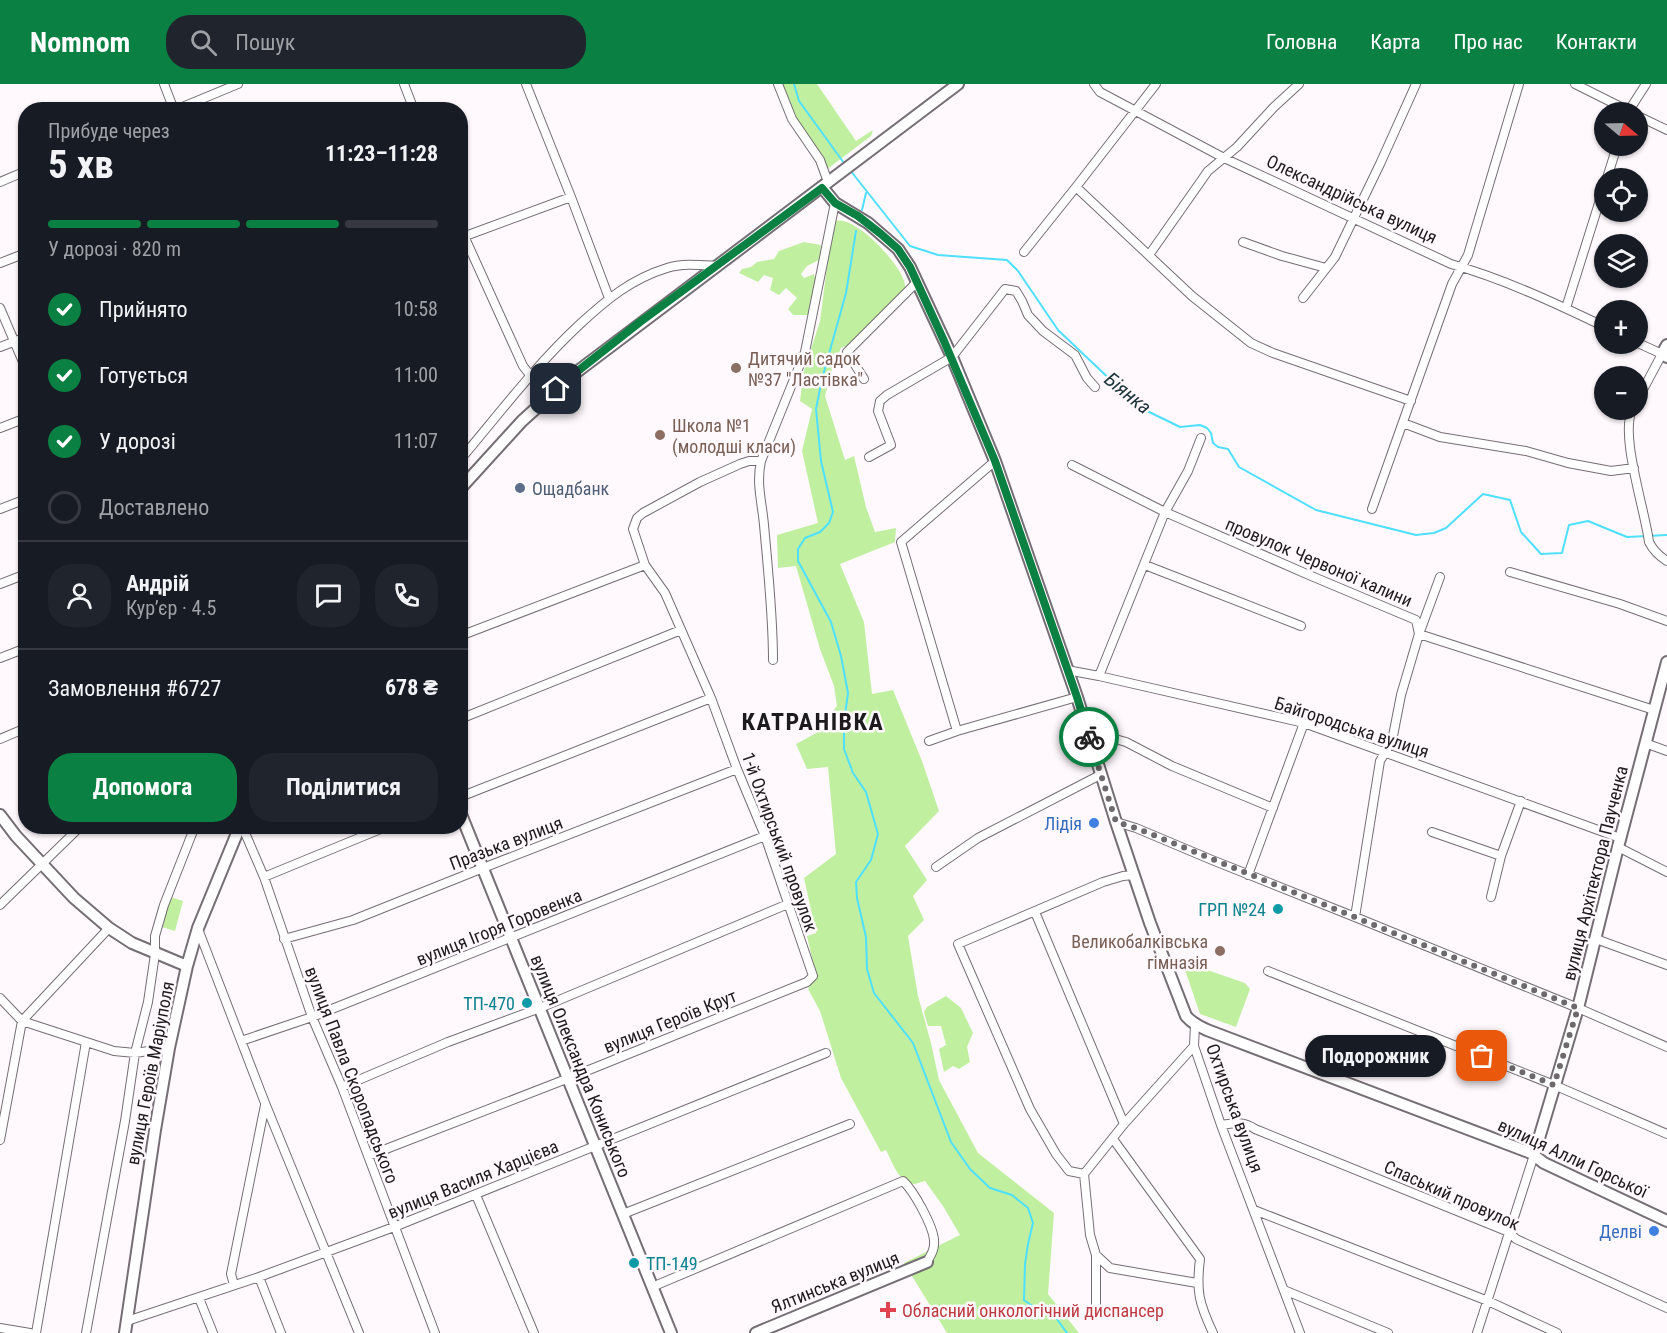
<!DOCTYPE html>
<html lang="uk">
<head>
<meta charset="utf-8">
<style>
	:root { --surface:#171b24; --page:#20242c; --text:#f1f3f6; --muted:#9ea1a6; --line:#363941; --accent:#0b8043 }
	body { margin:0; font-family:"Roboto Condensed",sans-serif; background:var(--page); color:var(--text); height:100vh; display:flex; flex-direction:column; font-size:22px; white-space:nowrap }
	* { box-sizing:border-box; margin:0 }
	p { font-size:20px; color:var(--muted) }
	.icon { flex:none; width:33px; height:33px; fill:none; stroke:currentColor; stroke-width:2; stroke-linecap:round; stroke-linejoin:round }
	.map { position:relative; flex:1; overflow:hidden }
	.drawer { position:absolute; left:18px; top:18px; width:450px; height:732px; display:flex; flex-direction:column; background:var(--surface); border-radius:24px; box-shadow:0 2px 4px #0004 }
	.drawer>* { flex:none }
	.needle { width:39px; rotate:109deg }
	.tools { position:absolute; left:1594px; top:18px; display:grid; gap:12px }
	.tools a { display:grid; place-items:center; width:54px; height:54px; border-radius:50%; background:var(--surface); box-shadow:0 2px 4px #0004; font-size:30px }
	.pin { position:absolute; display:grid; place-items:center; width:51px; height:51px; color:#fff; margin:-26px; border-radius:12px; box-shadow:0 3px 9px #0006 }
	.courier { position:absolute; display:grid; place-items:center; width:60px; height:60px; margin:-30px; border:4px solid #0b8043; border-radius:50%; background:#fff; color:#222; box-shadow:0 2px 8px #0007 }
	.bubble { position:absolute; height:42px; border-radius:21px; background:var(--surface); box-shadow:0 2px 4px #0004; font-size:20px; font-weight:700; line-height:42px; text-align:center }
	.headline em { font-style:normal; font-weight:700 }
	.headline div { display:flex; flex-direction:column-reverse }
	.headline { display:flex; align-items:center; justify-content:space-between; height:102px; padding:0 30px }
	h1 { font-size:39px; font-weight:700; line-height:45px }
	.bar { display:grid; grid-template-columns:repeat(4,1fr); gap:9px 6px; align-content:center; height:72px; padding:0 30px }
	.bar i { height:8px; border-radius:4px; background:var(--line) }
	.bar .current { background:var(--accent) }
	.bar p { grid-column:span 4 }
	.line { display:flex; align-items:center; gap:15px; padding:0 30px; border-top:2px solid var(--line) }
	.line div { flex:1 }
	.round { display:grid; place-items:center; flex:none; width:63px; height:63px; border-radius:24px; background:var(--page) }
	ol { padding:0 30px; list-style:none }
	li { display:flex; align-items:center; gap:18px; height:66px }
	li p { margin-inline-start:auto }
	li .icon { padding:6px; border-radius:50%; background:var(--accent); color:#fff; stroke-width:4 }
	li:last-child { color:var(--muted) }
	li i { width:33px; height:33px; border:3px solid var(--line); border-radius:50% }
	.action { display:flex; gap:12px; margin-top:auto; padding:12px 30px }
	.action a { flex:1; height:69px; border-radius:24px; background:var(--accent); color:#fff; font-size:24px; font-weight:700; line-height:69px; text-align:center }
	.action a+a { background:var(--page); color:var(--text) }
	header { display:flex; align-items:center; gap:36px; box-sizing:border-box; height:84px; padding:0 30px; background:var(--accent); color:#fff }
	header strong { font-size:28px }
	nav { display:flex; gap:33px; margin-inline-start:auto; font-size:21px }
	.search { width:420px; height:54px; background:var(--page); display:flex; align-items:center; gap:15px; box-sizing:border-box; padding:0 21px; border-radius:24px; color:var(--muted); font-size:22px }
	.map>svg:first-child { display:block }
	.green { fill:#c0efa0 }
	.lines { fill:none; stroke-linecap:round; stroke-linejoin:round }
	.stream { stroke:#4ee0fe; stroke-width:2 }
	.street-casing { stroke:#756e74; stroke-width:10 }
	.secondary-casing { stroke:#756e74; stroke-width:14 }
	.street { stroke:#fff; stroke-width:8 }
	.secondary { stroke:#fff; stroke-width:10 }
	.done { stroke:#6d696c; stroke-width:6; stroke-dasharray:0 10.8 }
	.route { stroke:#0b8043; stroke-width:8 }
	.education-dot { fill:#8d6e63; stroke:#fff9fe; stroke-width:2 }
	.service-dot { fill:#5c6f8a; stroke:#fff9fe; stroke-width:2 }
	.shop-dot { fill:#3f7fe0; stroke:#fff9fe; stroke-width:2 }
	.culture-dot { fill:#0f9aa8; stroke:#fff9fe; stroke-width:2 }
	.health-dot { fill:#e0444e; stroke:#fff9fe; stroke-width:2 }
	.labels { text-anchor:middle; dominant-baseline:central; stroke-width:5; stroke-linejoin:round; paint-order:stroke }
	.street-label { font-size:18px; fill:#1e1b1e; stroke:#fff9fe }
	.education-label { font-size:18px; fill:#785e54; stroke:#fff9fe; text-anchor:start }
	.service-label { font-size:18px; fill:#4e5e75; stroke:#fff9fe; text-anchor:start }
	.shop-label { font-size:18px; fill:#366cbe; stroke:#fff9fe; text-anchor:end }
	.culture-label { font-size:18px; fill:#0d838f; stroke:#fff9fe; text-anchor:end }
	.health-label { font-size:18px; fill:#be3a42; stroke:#fff9fe; text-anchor:start }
	.water-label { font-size:20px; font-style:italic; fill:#1a3238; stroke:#fff9fe }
	.district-label { font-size:24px; font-weight:bold; letter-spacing:1.5px; fill:#1e1b1e; stroke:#fff9fe }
</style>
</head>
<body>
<header>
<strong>Nomnom</strong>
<div class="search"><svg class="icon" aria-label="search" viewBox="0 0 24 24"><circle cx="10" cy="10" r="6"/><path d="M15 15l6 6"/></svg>Пошук</div>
<nav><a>Головна</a><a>Карта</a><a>Про нас</a><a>Контакти</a></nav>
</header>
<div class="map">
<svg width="1667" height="1249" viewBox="0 0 1667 1249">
	<rect width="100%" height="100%" fill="#fff9fe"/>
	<path class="green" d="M781 0H817L856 57 873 46 871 52 826 86 795 34Z
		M833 137C835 137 841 136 843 137 863 141 898 178 904 197 905 200 905 203 906 206L851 260 841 264 832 285 825 312 845 376 854 372 866 423 875 448 896 444 895 458 840 480 864 538 872 610 893 606 922 677 939 727 905 762 927 796 913 812 924 836 908 852 918 912 931 959 939 996 978 1069 1054 1129 1048 1210 1079 1249H947L904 1179 960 1151 943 1122 925 1097C924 1097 916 1100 915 1100 899 1101 892 1077 886 1066L881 1068 841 994 820 927 808 905 816 892 807 852 816 849 804 794 836 770 828 683 807 685 796 660 831 641 832 628 837 622 834 602 820 565 796 482 778 484 777 451 818 439 802 367 812 325 800 317 803 290 820 237Z
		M804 158 821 161 819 176 807 182 801 190 804 194 814 190 816 198 810 231H793L788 225 797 214 786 204 779 211 770 206 773 194 764 191 758 198 739 189 742 185 751 183 757 178 774 175 779 167Z
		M170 813 183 817 175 847 162 843Z
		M1187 879 1245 899 1250 905 1236 943 1200 930 1185 886Z
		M946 912 961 924 973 949 967 963 970 978 959 985 953 982 944 988 939 965 946 961 941 942H928L924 928 927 923Z"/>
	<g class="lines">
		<path class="stream" d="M794 0 799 17 844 79
			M850 86 910 162 938 171 1007 176 1018 187 1058 246 1139 323 1180 343 1200 341 1207 344 1211 349 1213 359 1218 363 1228 365 1239 383 1316 426 1416 451 1434 449 1446 444 1483 410 1510 416 1521 448 1541 470 1562 469 1569 441 1588 437 1627 453 1667 451
			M862 126 866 109
			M856 147 846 209 822 295 816 325 821 377 833 428 829 439 820 448 805 454 798 465V477L831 538 841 572 848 609 844 638V665L853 689 866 708 878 750 871 776 856 798 857 814 866 853 867 885 874 909 913 959 951 1058 970 1085 990 1104 1012 1111 1028 1124 1033 1139 1028 1160 1025 1180 1024 1216 1039 1227 1054 1231 1067 1249"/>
		<g class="street-casing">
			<path id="street" d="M164 0 174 26
				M404 0 414 26
				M526 0 571 113 609 214
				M778 0 792 35 820 76 828 98
				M1094 0 1100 8 1224 74 1451 180C1504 195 1555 219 1605 243
				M1575 0 1631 28
				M175 26 238 0
				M1628 28 1646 0
				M1638 32 1667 46
				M1607 94 1617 62
				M0 98 26 87
				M1076 103 1192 212 1251 259 1273 269 1411 317
				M460 143 523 282 530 291
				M460 154 571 113
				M1243 158 1282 172 1326 184
				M1024 168 1076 103 1156 0
				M1149 171 1208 87 1237 63 1274 23 1299 0
				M0 179 26 169
				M1303 214 1335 173 1380 80 1416 0
				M0 224 26 285
				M1566 224 1605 100
				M1638 259 1662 270 1638 315
				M0 263 26 253
				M864 295 847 268 917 198
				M1632 326C1620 352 1645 426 1649 458 1653 466 1659 472 1667 477
				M1403 339 1440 353 1526 367 1568 379 1611 387 1634 384
				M0 344 26 334
				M869 373 891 361 878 327 880 317 887 311 952 273 1005 205 1016 207 1022 217 1028 231 1043 247 1075 271 1087 294 1095 303
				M460 376C499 330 535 282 579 241 606 216 631 195 667 184 683 179 700 181 717 182
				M1072 381 1165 428 1309 491 1416 536 1419 550 1654 626
				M0 425 26 415
				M1372 425 1452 200 1468 171 1519 0
				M1145 481 1301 542
				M1510 488 1620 520 1667 537
				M0 500 26 490
				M460 552 645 481
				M0 574 26 564
				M773 576C773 531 768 486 764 441 762 418 756 400 761 377L805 268 835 119
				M1067 586 1099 592 1304 639 1620 754
				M1099 592 1165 428 1188 387 1201 354
				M460 635 681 546
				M957 647 901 458 995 377
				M1087 647 1126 658 1172 682 1273 724
				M0 655 26 644
				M929 657 957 647 1077 613
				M1645 659 1667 667
				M460 713 711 614
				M1116 738 1136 744 1212 776 1355 833 1578 924 1667 963
				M242 742 264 793 312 933 342 1003 435 1249
				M1432 748 1501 772
				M1618 763 1667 788
				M936 783 978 754 1102 690
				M1248 791 1304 639
				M264 793 388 742
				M1491 813 1501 772 1521 717
				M0 821 81 742
				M1035 828 1124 1040
				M1355 833 1380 677 1392 657 1401 611 1419 550 1440 493
				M198 845 265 1019 359 1249
				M284 855 353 836 483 784 737 685
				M1596 855 1667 881
				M1268 887 1554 1001 1667 1050
				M0 914 22 937 114 967 135 969 169 964
				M1195 941 1194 962 1221 1041 1300 1249
				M241 957 312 933 765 752
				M342 1003 448 958 540 924 788 820
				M1221 1041C1235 1039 1243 1037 1255 1045L1509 1148 1516 1155 1667 1224
				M1113 1055 1200 1175C1196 1208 1199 1219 1213 1249
				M0 1056 22 937 109 844
				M368 1072 569 994 807 898 813 892 765 752 737 685 711 614 665 509 645 481 633 445 637 434 643 429 700 398 740 380 749 377H761
				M1084 1090 1124 1040 1194 962
				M476 1111 534 1249
				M1254 1126 1488 1217 1557 1249
				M623 1130 850 1040
				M1096 1171 1110 1184 1197 1199
				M259 1193 281 1249
				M234 1201 231 1190 265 1021
				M652 1203 903 1097C914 1107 933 1142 934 1156 935 1165 931 1171 927 1178
				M1284 1206 1388 1249
				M199 1214 213 1249
				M1096 1228V1171L1090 1151 1084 1090 1069 1087 1056 1070 1030 1025 958 860 1103 798 1123 792 1134 791
				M127 1237 259 1193 394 1143 826 969
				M0 1244 30 1249
				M36 1249 86 958
				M86 1249 125 1037 135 969 148 918 155 870V852L164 821 195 742
				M1477 1249 1534 1071"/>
		</g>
		<g class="secondary-casing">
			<path id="secondary" d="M822 103 835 119 868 139 898 165 910 183 952 273 995 377 1077 613 1116 738 1150 839 1186 932C1192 939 1198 942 1207 946L1531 1069 1544 1079 1667 1137
				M1667 261 1662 270 1667 273
				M460 405 522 337 574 290 958 0
				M460 728 671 1249
				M0 731 16 752 74 814 109 844 132 859 187 882
				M1534 1071 1578 924 1618 763 1667 578
				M125 1249 155 1046 169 964 187 882 198 844 240 742
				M756 1249 927 1178"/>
		</g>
		<use href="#street" class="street"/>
		<use href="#secondary" class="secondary"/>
	</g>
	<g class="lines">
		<path class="done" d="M1089 653 1116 738 1136 744 1578 924 1554 1001 1482 972"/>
		<path class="route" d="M556 305 574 290 640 238 822 104 835 119 858 132 881 150 898 165 910 183 944 257 995 377 1077 613 1089 653"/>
	</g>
	<g class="education-dot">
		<circle cx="736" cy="284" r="6"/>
		<circle cx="660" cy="351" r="6"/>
		<circle cx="1220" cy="867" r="6"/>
	</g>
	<circle class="service-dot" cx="520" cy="404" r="6"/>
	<g class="shop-dot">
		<circle cx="1094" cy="739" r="6"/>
		<circle cx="1654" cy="1147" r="6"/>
	</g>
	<g class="culture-dot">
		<circle cx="1278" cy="825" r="6"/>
		<circle cx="527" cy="919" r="6"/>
		<circle cx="634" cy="1179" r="6"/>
	</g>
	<path class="health-dot" d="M885 1217h6v6h6v6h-6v6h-6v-6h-6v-6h6z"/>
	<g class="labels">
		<g class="street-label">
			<text transform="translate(1352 115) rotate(25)">Олександрійська вулиця</text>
			<text transform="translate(1319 478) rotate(23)">провулок Червоної калини</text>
			<text transform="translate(1352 643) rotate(18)">Байгородська вулиця</text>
			<text transform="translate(780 758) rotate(70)">1-й Охтирський провулок</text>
			<text transform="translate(506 759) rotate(-21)">Празька вулиця</text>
			<text transform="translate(1595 789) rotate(-76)">вулиця Архітектора Паученка</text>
			<text transform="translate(499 843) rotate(-22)">вулиця Ігоря Горовенка</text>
			<text transform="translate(670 937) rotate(-22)">вулиця Героїв Крут</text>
			<text transform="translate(581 982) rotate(68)">вулиця Олександра Кониського</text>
			<text transform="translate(150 989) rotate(-79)">вулиця Героїв Маріуполя</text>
			<text transform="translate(352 991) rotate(69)">вулиця Павла Скоропадського</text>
			<text transform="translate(1235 1024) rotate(70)">Охтирська вулиця</text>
			<text transform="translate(1573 1074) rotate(25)">вулиця Алли Горської</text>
			<text transform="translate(473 1095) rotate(-22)">вулиця Василя Харцієва</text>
			<text transform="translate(1452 1111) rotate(24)">Спаський провулок</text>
			<text transform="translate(835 1198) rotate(-22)">Ялтинська вулиця</text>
		</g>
		<g class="education-label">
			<text x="748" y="274">Дитячий садок<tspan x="748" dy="21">№37 "Ластівка"</tspan></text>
			<text x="672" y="341">Школа №1<tspan x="672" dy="21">(молодші класи)</tspan></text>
			<text x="1208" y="857" text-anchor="end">Великобалківська<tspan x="1208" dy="21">гімназія</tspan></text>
		</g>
		<g class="service-label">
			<text x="532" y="404">Ощадбанк</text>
		</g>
		<g class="shop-label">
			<text x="1082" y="739">Лідія</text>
			<text x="1642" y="1147">Делві</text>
		</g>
		<g class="culture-label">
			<text x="1266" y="825">ГРП №24</text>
			<text x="515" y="919">ТП-470</text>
			<text x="646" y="1179" text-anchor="start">ТП-149</text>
		</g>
		<g class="health-label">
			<text x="902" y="1226">Обласний онкологічний диспансер</text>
		</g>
		<g class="water-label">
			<text transform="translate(1128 309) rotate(39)">Біянка</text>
		</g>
		<g class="district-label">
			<text x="813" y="638">КАТРАНІВКА</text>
		</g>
	</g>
</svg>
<div class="tools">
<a><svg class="needle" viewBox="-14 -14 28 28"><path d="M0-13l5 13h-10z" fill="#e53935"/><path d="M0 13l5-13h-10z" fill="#9ea1a6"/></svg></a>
<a><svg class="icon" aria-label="locate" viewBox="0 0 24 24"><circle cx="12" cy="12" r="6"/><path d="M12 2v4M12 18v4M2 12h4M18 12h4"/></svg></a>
<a><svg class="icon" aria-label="layers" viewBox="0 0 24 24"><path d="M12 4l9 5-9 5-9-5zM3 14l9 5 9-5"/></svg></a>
<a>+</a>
<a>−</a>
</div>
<div class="pin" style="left:1482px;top:972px;background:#ea580c"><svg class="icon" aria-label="bag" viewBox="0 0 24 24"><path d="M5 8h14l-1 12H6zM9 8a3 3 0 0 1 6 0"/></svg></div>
<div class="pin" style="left:556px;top:305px;background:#1f2937"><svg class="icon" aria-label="home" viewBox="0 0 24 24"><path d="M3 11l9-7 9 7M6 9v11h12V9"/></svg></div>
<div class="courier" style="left:1089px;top:653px"><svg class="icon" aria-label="bike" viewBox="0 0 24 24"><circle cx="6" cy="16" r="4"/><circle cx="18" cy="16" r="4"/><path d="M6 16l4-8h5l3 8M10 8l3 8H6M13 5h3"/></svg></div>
<div class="bubble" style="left:1305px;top:951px;width:141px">Подорожник</div>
<section class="drawer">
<div class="headline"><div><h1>5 хв</h1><p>Прибуде через</p></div><em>11:23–11:28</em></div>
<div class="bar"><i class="current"></i><i class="current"></i><i class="current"></i><i></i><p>У дорозі · 820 m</p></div>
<ol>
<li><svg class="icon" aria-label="check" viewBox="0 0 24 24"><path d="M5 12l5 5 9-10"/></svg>Прийнято<p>10:58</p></li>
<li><svg class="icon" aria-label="check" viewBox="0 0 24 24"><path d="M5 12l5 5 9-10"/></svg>Готується<p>11:00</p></li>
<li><svg class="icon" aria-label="check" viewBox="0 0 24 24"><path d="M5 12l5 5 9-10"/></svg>У дорозі<p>11:07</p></li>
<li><i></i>Доставлено</li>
</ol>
<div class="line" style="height:108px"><a class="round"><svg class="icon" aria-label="person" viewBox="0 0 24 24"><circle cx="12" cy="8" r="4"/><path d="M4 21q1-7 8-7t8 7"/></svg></a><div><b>Андрій</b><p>Кур’єр · 4.5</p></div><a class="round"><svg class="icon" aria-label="chat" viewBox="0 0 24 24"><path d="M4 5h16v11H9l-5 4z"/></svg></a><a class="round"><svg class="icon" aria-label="phone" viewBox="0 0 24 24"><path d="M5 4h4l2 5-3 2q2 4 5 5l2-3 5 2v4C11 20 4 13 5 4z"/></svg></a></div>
<div class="line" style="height:78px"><div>Замовлення #6727</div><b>678 ₴</b></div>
<div class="action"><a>Допомога</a><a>Поділитися</a></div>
</section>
</div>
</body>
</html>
